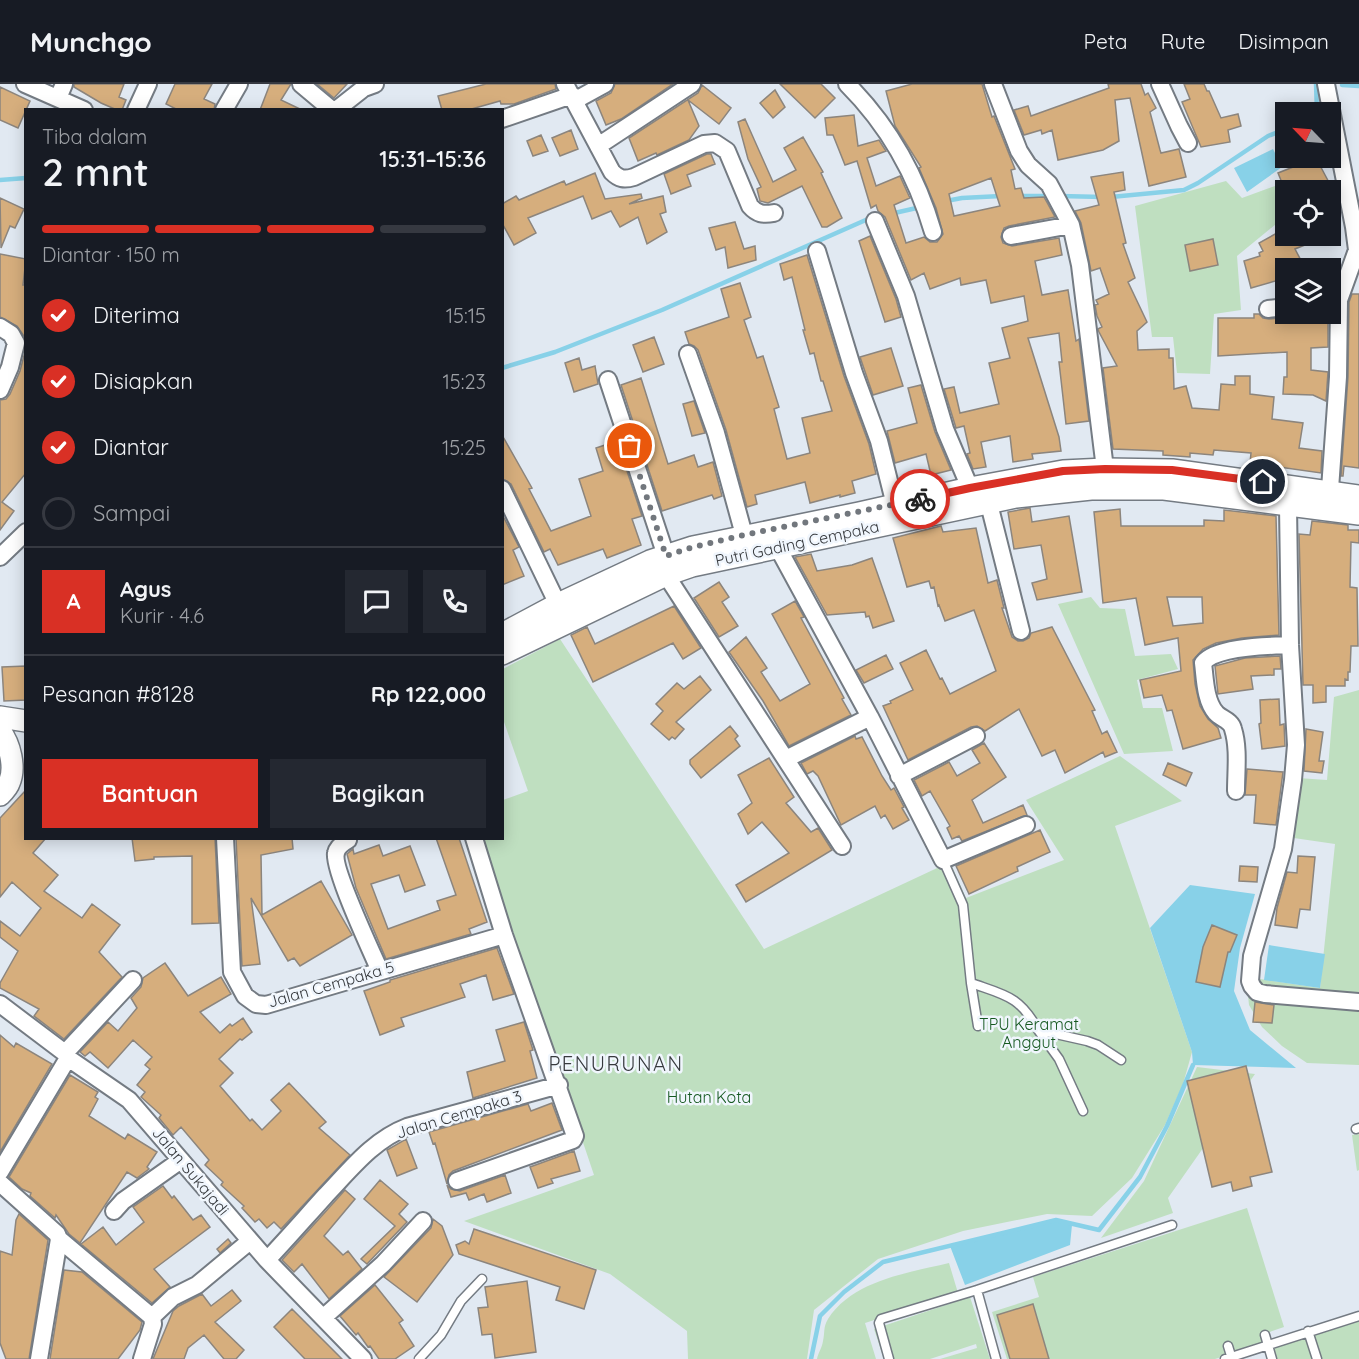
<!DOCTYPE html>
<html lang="id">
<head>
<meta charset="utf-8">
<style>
	:root { --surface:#171b24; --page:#242831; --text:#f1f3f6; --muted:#9ea1a6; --line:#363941; --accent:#d93025 }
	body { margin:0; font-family:Quicksand,sans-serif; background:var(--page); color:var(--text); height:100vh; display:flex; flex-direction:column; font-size:22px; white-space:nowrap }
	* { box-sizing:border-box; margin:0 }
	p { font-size:20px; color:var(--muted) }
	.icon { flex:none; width:33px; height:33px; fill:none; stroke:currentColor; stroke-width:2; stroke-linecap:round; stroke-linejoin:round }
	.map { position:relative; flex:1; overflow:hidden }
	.panel { position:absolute; left:24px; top:24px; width:480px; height:732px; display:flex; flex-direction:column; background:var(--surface); border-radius:0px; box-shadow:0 3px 15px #0003 }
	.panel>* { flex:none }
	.needle { width:39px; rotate:295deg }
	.tools { position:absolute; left:1275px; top:18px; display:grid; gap:12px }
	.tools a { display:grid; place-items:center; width:66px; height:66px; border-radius:0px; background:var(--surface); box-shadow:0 3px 15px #0003; font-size:30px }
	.pin { position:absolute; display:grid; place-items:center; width:51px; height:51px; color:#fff; margin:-26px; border:3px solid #fff; border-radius:50%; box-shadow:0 2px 6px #0007 }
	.courier { position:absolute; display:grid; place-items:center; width:60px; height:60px; margin:-30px; border:4px solid #d93025; border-radius:50%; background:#fff; color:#222; box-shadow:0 2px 8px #0007 }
	.overview em { font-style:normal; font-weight:600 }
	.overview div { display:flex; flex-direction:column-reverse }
	.overview { display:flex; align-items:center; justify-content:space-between; height:102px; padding:0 18px }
	h1 { font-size:39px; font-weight:600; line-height:45px }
	.bar { display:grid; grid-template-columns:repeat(4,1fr); gap:9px 6px; align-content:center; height:72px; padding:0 18px }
	.bar i { height:8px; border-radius:4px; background:var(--line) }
	.bar .active { background:var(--accent) }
	.bar p { grid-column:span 4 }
	.line { display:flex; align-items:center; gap:15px; padding:0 18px; border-top:2px solid var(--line) }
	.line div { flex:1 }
	.round { display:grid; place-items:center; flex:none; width:63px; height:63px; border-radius:0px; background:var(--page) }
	ol { padding:0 18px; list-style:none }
	li { display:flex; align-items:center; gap:18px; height:66px }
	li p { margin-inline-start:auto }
	li .icon { padding:6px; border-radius:50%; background:var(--accent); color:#fff; stroke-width:4 }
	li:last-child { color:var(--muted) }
	li i { width:33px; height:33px; border:3px solid var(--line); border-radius:50% }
	.cta { display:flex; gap:12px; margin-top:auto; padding:12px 18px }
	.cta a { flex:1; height:69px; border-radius:0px; background:var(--accent); color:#fff; font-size:24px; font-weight:600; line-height:69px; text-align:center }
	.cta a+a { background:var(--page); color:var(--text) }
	header { display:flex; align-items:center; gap:36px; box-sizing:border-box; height:84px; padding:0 30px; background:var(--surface); border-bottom:2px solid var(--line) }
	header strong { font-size:28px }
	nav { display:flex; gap:33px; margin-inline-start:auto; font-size:21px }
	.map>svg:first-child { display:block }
	.green { fill:#bfdfc0 }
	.water { fill:#88d1e8 }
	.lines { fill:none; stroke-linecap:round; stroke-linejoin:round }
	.stream { stroke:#88d1e8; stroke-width:4.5 }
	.building { fill:#d6ae7d; stroke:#8c857d; stroke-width:1.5; fill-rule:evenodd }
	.service-casing { stroke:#747b83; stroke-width:11 }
	.minor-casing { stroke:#747b83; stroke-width:20 }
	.tertiary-casing { stroke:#747b83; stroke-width:24 }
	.service { stroke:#fff; stroke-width:8 }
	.minor { stroke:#fff; stroke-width:16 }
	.tertiary { stroke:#fff; stroke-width:21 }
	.done { stroke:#72777d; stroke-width:6; stroke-dasharray:0 10.8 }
	.route { stroke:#d93025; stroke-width:8 }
	.labels { text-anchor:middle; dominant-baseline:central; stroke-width:5; stroke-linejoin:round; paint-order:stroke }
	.street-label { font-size:16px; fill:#373a3e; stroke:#f0f6fd }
	.park-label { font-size:16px; fill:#165921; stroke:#f0f6fd }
	.quarter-label { font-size:20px; letter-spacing:1.5px; fill:#373a3e; stroke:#f0f6fd }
</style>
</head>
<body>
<header>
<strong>Munchgo</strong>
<nav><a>Peta</a><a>Rute</a><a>Disimpan</a></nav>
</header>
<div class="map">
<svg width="1359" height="1275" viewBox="0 0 1359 1275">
	<rect width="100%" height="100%" fill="#e1e9f2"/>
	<path class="green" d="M1226 97 1242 114 1275 102 1281 136 1237 172 1241 226 1214 230 1210 290 1177 289 1173 253H1152L1135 122Z
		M1091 513 1100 524 1125 525 1135 572 1171 570 1178 585 1137 596 1143 624H1162L1173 667 1124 670 1058 520Z
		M560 555 764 865 950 778 966 814 1064 776 1026 716 1120 672 1182 717 1115 742 1192 968 1183 1000 1165 1041 1132 1094 1092 1132 1047 1130 963 1147 878 1175 814 1226 807 1275H688L687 1247 610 1190 464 1137 594 1091 531 904 478 755 502 754 503 716 528 707 503 635V585Z
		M1359 606V981L1307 979 1282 962 1262 943 1249 921 1246 893 1320 904 1335 760 1287 753 1298 694 1327 696 1334 613Z
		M1197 983 1255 990 1168 1114 1173 1129 1101 1154 1144 1097Z
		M1359 1050V1086L1357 1087 1352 1051Z
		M1247 1124 1284 1243 1261 1251 1263 1260 1215 1275H1007L992 1228 1039 1213 1033 1193Z
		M949 1179 958 1209 865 1239 876 1275H817C818 1269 822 1264 823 1257 825 1249 823 1243 828 1235 853 1196 908 1189 949 1179Z
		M970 1213 990 1275H940L977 1264 976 1260 930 1275H884L874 1245Z
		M1359 1235V1275H1321L1313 1250Z
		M1306 1253 1313 1275H1276L1272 1263Z"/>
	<path class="water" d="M1273 65 1282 83 1247 108 1234 84Z
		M1190 801 1255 810 1240 864 1234 907 1250 946 1296 984 1193 981 1192 968 1150 844Z
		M1269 861 1325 870 1320 904 1264 896Z
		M1056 1136 1072 1141 1070 1161 965 1201 950 1162Z"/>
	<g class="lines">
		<path class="stream" d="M1316 0 1317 28
			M1342 1 1359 2
			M0 96 26 94
			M1018 112H1052
			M1060 112 1103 113
			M1111 113 1184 106 1198 99 1268 52 1286 45
			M946 117 962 114 1001 112
			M502 284 555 268 662 226 868 135 921 123
			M811 1275 820 1232 844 1208 883 1178 1056 1136 1099 1146 1140 1093 1167 1042 1193 981"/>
	</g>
	<path class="building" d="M74 0H124L119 13 126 16 122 26H117L101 19 74 3Z
		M175 0H212L204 15 215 20 214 26H178L166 20Z
		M270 0H291L281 16 302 26H260Z
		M317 0H347L334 14Z
		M486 0H555L556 5 514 20H501L500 17 468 26H442L438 12Z
		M615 0H673L621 35 606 41 596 17 611 9Z
		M780 0H821L835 14 815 34Z
		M912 0H982L992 33 994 32 1015 85 1011 86 1015 105 1021 104 1024 114 1044 113 1055 133 1009 142 1004 144 1001 153 1003 159 1012 162 1059 154 1062 171 1035 177 1042 211 1068 206 1076 257 1079 255 1089 337 1066 340 1059 278H1062L1059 249 1028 254 1059 353 1061 367 1032 370 1033 375 1013 378 1010 352 981 358 986 383 973 385 967 370 970 369 964 342 956 344 944 305 954 303 960 329 999 320 989 279 1010 274 1002 244 1028 237 1024 212 991 219 986 196 961 201 960 194 930 205 924 189 911 196 885 133 878 127 876 121 871 124 857 77 845 81 833 51H827L825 34 854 31 858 62 879 56 886 67 867 74 876 102 900 92 909 112 910 114 894 121 906 159 924 153 930 158H937L943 150 936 124 919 84 921 83 895 42 886 7ZM991 94 1000 122 954 132 949 110Z
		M1108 0H1141L1145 11 1148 9 1156 24 1150 28 1160 66 1161 69 1179 65 1186 93 1149 102 1130 14 1115 16 1119 57 1103 66 1058 76 1052 46 1042 50 1041 46 1024 51 1014 26 1028 22 1031 32 1109 4Z
		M1184 0H1204L1207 7H1209L1221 34 1238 30 1241 42 1228 46 1230 58 1201 63 1182 18 1190 15Z
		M702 1 731 24 719 40 688 16 699 42 689 56 657 71 656 69 638 77 629 54 698 9Z
		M0 3 30 17 18 44 0 36Z
		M775 6 785 23 773 34 760 19Z
		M745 35 773 98 796 86 784 64 803 53 823 88 821 89 842 134 827 143H822L802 102 768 119 760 117 757 105 761 103 748 75 738 38Z
		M571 46 578 65 560 72 552 54Z
		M541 51 548 67 533 72 527 57Z
		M707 70H711L715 80 687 91 691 102 671 110 664 90Z
		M1316 74 1333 106H1285L1278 89Z
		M1123 88 1125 106 1114 108 1126 159 1123 160 1135 194 1128 198 1147 238 1137 247 1138 266 1169 265V274H1173L1174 305 1186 302 1192 324 1219 326 1221 300 1235 301V292H1250V310L1274 313 1272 335 1303 339 1299 364 1322 367 1321 389 1250 379 1251 369 1214 366 1213 371 1190 369V373L1163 371V367L1113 365 1103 284 1117 282 1099 248 1098 245 1102 243 1097 232 1095 221 1098 220 1096 216 1109 210 1100 184 1091 187 1081 139 1075 127 1099 121 1091 93Z
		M595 89 605 115 641 110 642 114 629 120 663 112 666 128 660 130 667 148 647 160 638 133 620 143 611 127 592 135 583 112 528 134 536 149 514 161 502 139V120L516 112 519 116 564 97 566 101Z
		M0 114 24 125 15 144 10 142 1 164Z
		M735 138 744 165 755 162 756 176 728 184 725 163 716 166 709 144Z
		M1286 144V152H1327L1295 165 1305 184H1286V194L1251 204 1244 177 1260 172 1259 169 1263 167 1259 159Z
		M870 152 896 215 901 233 885 238 859 157Z
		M1213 155 1218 181 1190 187 1185 161Z
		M0 170 26 175 23 201H26V255L17 242 0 233Z
		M807 171 844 292 869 360 876 390 852 397 855 409 840 413V411L810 419 805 398 755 411 757 420 747 423 726 346 698 266 694 262 689 260 685 248 729 233 721 205 740 199 751 233 744 236 757 274 763 272 779 323 774 325 787 375 810 369 802 334 832 327 823 297H821L814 269 810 270 803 246H805L792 193 784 196 780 180Z
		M1352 210H1359V384L1344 382 1343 392H1341L1348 293 1349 218Z
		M1254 230H1259L1263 234 1269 235 1288 233 1294 230H1328V263L1311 264V286L1328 288 1326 317 1313 311 1283 310 1284 293H1287V268L1218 272V234H1254Z
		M654 253 664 280 643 288 633 261Z
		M26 264V389L2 418 14 427 0 446V316L6 315 10 310 20 287Z
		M891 264 903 302 873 311 860 273Z
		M579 274 582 286 595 282 598 300 574 308 565 279Z
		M641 294 668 380 694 371 698 383 713 378 722 412 714 415 712 411 662 427 621 301Z
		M921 301 935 348 951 386 931 391 926 370 895 379 887 347 917 339 908 304Z
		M694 317 705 349 692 352 683 320Z
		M502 351 532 404 529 405 551 447 591 432 579 395 603 387 596 364 617 357 642 432 632 435 641 461 607 474 603 465 558 481 550 465 544 468 511 400 502 395Z
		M1030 424 1032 438 1069 432 1082 508 1037 516 1032 499 1047 495 1041 461 1014 465 1008 428Z
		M1120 425 1121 442H1204V436L1224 437V426L1276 432 1279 551 1242 554 1216 559 1203 565 1193 576 1195 600 1200 622 1208 635 1218 644 1221 654 1183 665 1172 626 1167 627 1162 611 1144 614 1140 596 1181 587 1178 554 1145 561 1136 514 1103 519 1094 428ZM1167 513H1202L1203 539 1173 542Z
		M502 430 519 463 513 466 524 492 502 501Z
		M1312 437 1348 441V446H1359V459L1351 458 1350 503 1357 504 1358 562H1351L1350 588H1348V596L1345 595V602H1326V618L1313 619V601H1303L1299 450 1310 451Z
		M941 442 943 448 976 444 988 499 997 496 1004 524H1002L1012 553 1018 557H1023L1029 554 1031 549 1052 543 1095 626 1092 627 1102 650 1107 647 1117 668 1105 673 1103 668 1065 689 1055 666 1042 672 1019 625 985 647 977 642 971 643 908 676 883 622 891 619 890 617 913 606 900 579 926 566 940 595 942 594 950 610 996 587 974 526 945 537 939 521 938 522 934 503 931 504 929 497 907 503 893 454Z
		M811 470 817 487 852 481 872 474 894 537 873 544 869 532 866 533 865 528 827 531 795 473Z
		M719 498 729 513 722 518 738 542 719 553 694 514Z
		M795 517 804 533 801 534 844 614 842 615 851 631 789 662 763 617 729 568 746 553 767 584 761 588 780 617 810 600 772 530Z
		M674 522 701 564 683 575 673 559 593 598 571 551 587 543 595 560Z
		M886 571 893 585 864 599 856 586Z
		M1280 572 1281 585H1274V591L1251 592 1253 605 1218 610 1215 582 1245 574Z
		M26 582V616L4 617 2 583Z
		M700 592 711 606 676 638 684 645 675 655 672 653 669 656 651 640 663 627 656 620 677 599 684 605Z
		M1279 615 1280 641 1284 640 1285 662 1262 665 1259 640 1261 639 1260 616Z
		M730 642 738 652 735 655 740 662 701 694 690 680V676Z
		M1306 645 1323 648 1319 677H1324L1322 689 1304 687Z
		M855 652 856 655 862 653 882 692 891 706 894 704 904 723 902 724 909 736 893 745 885 731 881 734 875 722 841 741 818 692 813 687 807 690 801 679Z
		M984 659 1006 693 972 716 983 739 1023 721 1027 731 962 757 959 752 952 755 947 744 950 742 930 707 922 712 914 696 949 678 957 692 980 679 972 666Z
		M769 674 794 713 786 719 811 748 818 744 832 766 746 818 736 801 789 769 762 738 748 750 738 730 752 719 738 691Z
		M1168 679 1192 689 1186 702 1163 691Z
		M1247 685 1283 688 1276 741 1254 739 1256 711H1245Z
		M26 706V754H46L33 769 58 791 44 807 82 834 92 820 120 841 99 868 122 893 64 955 34 932 39 925 0 904V899L18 867 0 853V837L20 852 41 824 12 798 0 813V734Z
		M1040 746 1050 768 1017 783 1018 787 969 810 956 782Z
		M132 754H215L219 839 192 840V772L154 773V775L135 777Z
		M236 754H292L293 765 261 771 262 831 321 797 352 851 300 882 294 874 288 877 251 814 260 880 242 882Z
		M436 754H459L487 838 469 845 471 850 386 875 356 804 347 770 353 765 354 770 379 761 383 772 410 762 425 801 405 808 399 791 371 800 388 845 440 826 437 817 456 811Z
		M1298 772 1315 773 1310 826 1300 825 1297 844 1275 841 1277 824 1287 788 1297 789Z
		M1240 782 1258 783 1257 798 1239 797Z
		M1212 841 1237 851 1230 868H1228L1220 903 1196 898 1203 863Z
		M497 864 514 910 493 916 486 891 460 900 465 913 401 934 404 942 380 951 364 907 390 898V896Z
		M165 879 188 912 221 893 231 910 200 928 220 949 230 940 232 942 243 934 252 948 242 956 240 955 219 975 233 989 220 1002 250 1037 252 1035 262 1046 281 1027 271 1016 289 999 326 1038 319 1044 350 1071 281 1145 274 1138 267 1144 259 1135 255 1138 242 1124 244 1122 221 1101 223 1098 205 1081 209 1076 181 1043 173 1051 159 1034 161 1031 141 1013 145 1008 137 1001 150 985 145 981 152 973 133 956 108 984 90 968 85 972 80 968 108 938 118 947 137 924 131 914 141 903 143 894Z
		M1255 918 1274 921 1272 939 1253 938Z
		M524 938 533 966 530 967 537 994 473 1014 467 988 505 977 496 946Z
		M0 951 14 963 16 959 52 980 0 1068Z
		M1246 982 1272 1088 1250 1093 1252 1102 1233 1107 1231 1098 1212 1103 1187 997Z
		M70 991 98 1008 95 1013 98 1015 89 1032 125 1055 128 1050 157 1068 147 1083 149 1085 137 1094 127 1088 80 1159 69 1150 56 1131 55 1134 30 1112 31 1109 22 1105 9 1093Z
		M552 1019 562 1046 453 1087 449 1091 447 1100 435 1059 433 1060 429 1048 528 1020 531 1027Z
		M406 1055 417 1084 397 1092 387 1066Z
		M574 1067 580 1087 551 1095 553 1099 538 1104 530 1083Z
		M505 1091 511 1109 487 1118 484 1110 469 1116 466 1109 451 1113 447 1101 451 1105 460 1107Z
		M380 1096 408 1120 399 1130 407 1138 367 1180 361 1175 395 1142 364 1115Z
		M163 1102 172 1114 174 1112 193 1136 201 1131 210 1143 154 1185 170 1203 152 1219 81 1160 103 1143 116 1161 144 1138 133 1123Z
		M345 1106 355 1115 324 1152 343 1171 348 1167 362 1185 329 1215 302 1180 294 1188 282 1176Z
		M19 1130 48 1156 29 1275H6L0 1259V1167L12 1171 16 1136Z
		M433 1135 442 1142 453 1171 417 1218 384 1193 431 1144Z
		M474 1145 596 1186 584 1225 556 1216 560 1203 459 1170 456 1161 465 1157 469 1160Z
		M228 1155 231 1159 220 1169 217 1165Z
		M64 1186 82 1188 142 1238 140 1246 118 1275H50Z
		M527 1197 536 1268 495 1274 492 1250 482 1251 478 1224 488 1223 485 1203Z
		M375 1201 403 1236 399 1239 414 1262 395 1275H379L370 1262 368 1263 358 1249 356 1251 340 1232Z
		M232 1206 241 1217 215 1238 244 1266 236 1275H224L204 1251 188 1264 184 1275H153L173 1227 179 1222 202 1210 211 1222Z
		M1033 1220 1049 1275H1010L997 1231Z
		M292 1225 342 1275H305L274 1243Z"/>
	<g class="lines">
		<g class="service-casing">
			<path id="service" d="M943 776 963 821 971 899C1005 911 1020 912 1038 946L1087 957 1098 961 1121 976
				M971 899 978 942
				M1038 946 1059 975 1083 1027
				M1356 1045 1359 1044
				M1308 1247 1317 1275
				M1265 1251 1272 1275
				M1228 1262 1232 1275
				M419 1275 441 1251 461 1217 482 1195
				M889 1275 879 1239 881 1235 977 1206
				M996 1275 977 1206 1172 1141
				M1225 1275 1359 1232"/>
		</g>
		<g class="minor-casing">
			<path id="minor" d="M25 0 84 26
				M301 0 332 26
				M565 0 612 88C619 95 624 96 634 93L704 60 715 59 727 67 750 122C757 130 763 131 774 129
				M847 0C888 41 917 93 933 148
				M993 0 1019 67 1028 81 1049 100 1071 141 1080 181 1105 385
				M1160 0 1179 42 1188 59
				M1326 0 1354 143 1357 166 1339 216 1338 293 1329 419
				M58 14 64 0
				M574 17 605 0
				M136 26 148 0
				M224 26 239 0
				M336 26 364 4 375 0
				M502 35 572 11
				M598 62 692 0
				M875 137 906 212 945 345 970 404
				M1011 152 1071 141
				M817 167 854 289 879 357 895 421
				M1268 225 1286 223
				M0 243 11 250 16 259 10 283 0 306
				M688 270 716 349 744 451
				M608 296 666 472
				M502 405 562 529
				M989 420 1021 547
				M1288 422 1290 561 1296 661 1293 696 1283 765 1252 872 1250 897 1252 902 1257 908 1265 910 1359 918
				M774 453 778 464 870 633 943 776 1026 741
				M0 473 26 448
				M666 491 842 762
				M786 675 870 633
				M899 692 976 652
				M1236 707C1236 687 1239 664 1233 645 1231 636 1221 635 1216 629 1205 617 1205 594 1203 579 1216 562 1270 562 1290 561
				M225 754 232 888 245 912 256 920 266 921 504 851
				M348 756C343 759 337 763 336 769 332 783 372 869 380 887
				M0 920 65 969 68 974 129 1016 267 1176 363 1275
				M65 969 133 896
				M0 1088 68 974
				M457 1097 573 1056 575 1052 504 851 474 754
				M0 1099 57 1150 59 1155 152 1233 153 1240 142 1275
				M114 1127 123 1117 181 1076
				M267 1176C287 1155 306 1133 326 1111 350 1086 373 1056 407 1043L559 1001
				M152 1233 173 1213 197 1201 250 1157
				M324 1233 383 1180 423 1137
				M39 1275 59 1155"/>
		</g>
		<g class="tertiary-casing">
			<path id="tertiary" d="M502 550 558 520 650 477 693 463 859 429 970 404 1063 387 1105 385 1172 386 1359 412
				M502 570 666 491 692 482 1016 413 1091 405H1164L1359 430
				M0 633 26 637
				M0 647C10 660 16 684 9 699 8 703 3 708 0 711"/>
		</g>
		<use href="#service" class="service"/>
		<use href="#minor" class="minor"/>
		<use href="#tertiary" class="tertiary"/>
	</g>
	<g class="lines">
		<path class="done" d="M630 362 666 472 693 463 744 451 920 415"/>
		<path class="route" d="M920 415 970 404 1063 387 1105 385 1172 386 1263 398"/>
	</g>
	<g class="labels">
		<g class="street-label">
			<text transform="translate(797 459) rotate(-12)">Putri Gading Cempaka</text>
			<text transform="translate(331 900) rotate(-16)">Jalan Cempaka 5</text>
			<text transform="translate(459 1030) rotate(-17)">Jalan Cempaka 3</text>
			<text transform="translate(191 1087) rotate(50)">Jalan Sukajadi</text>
		</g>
		<g class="park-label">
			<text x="1029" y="940">TPU Keramat<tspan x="1029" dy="18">Anggut</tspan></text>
			<text x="709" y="1013">Hutan Kota</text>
		</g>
		<g class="quarter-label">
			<text x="616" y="979">PENURUNAN</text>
		</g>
	</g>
</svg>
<div class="tools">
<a><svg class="needle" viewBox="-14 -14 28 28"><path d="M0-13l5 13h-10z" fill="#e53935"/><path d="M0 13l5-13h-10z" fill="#9ea1a6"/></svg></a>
<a><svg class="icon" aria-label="locate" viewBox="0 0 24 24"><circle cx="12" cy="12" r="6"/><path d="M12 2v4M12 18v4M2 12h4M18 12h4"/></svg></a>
<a><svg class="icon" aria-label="layers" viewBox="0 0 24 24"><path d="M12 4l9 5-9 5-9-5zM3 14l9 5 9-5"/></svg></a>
</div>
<div class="pin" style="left:630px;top:362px;background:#ea580c"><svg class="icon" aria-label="bag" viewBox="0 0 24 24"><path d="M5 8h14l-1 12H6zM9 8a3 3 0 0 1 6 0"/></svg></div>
<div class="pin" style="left:1263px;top:398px;background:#1f2937"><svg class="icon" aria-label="home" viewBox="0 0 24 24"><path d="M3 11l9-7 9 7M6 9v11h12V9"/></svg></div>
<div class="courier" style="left:920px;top:415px"><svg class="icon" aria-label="bike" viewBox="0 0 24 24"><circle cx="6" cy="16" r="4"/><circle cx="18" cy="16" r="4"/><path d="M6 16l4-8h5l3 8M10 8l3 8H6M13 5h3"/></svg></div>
<section class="panel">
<div class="overview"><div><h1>2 mnt</h1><p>Tiba dalam</p></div><em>15:31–15:36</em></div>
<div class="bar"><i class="active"></i><i class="active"></i><i class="active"></i><i></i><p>Diantar · 150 m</p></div>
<ol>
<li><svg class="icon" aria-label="check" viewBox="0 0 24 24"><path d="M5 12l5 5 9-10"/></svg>Diterima<p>15:15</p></li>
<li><svg class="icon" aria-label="check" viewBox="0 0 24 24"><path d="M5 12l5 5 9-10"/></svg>Disiapkan<p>15:23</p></li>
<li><svg class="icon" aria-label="check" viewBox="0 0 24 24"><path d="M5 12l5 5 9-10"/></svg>Diantar<p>15:25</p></li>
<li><i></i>Sampai</li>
</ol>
<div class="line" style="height:108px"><b class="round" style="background:var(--accent);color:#fff">A</b><div><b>Agus</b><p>Kurir · 4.6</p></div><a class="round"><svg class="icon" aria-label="chat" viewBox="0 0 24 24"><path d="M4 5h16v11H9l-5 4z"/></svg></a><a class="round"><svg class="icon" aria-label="phone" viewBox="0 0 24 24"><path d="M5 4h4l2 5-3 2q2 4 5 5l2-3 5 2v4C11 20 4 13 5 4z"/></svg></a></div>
<div class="line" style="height:78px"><div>Pesanan #8128</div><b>Rp 122,000</b></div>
<div class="cta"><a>Bantuan</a><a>Bagikan</a></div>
</section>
</div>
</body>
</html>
